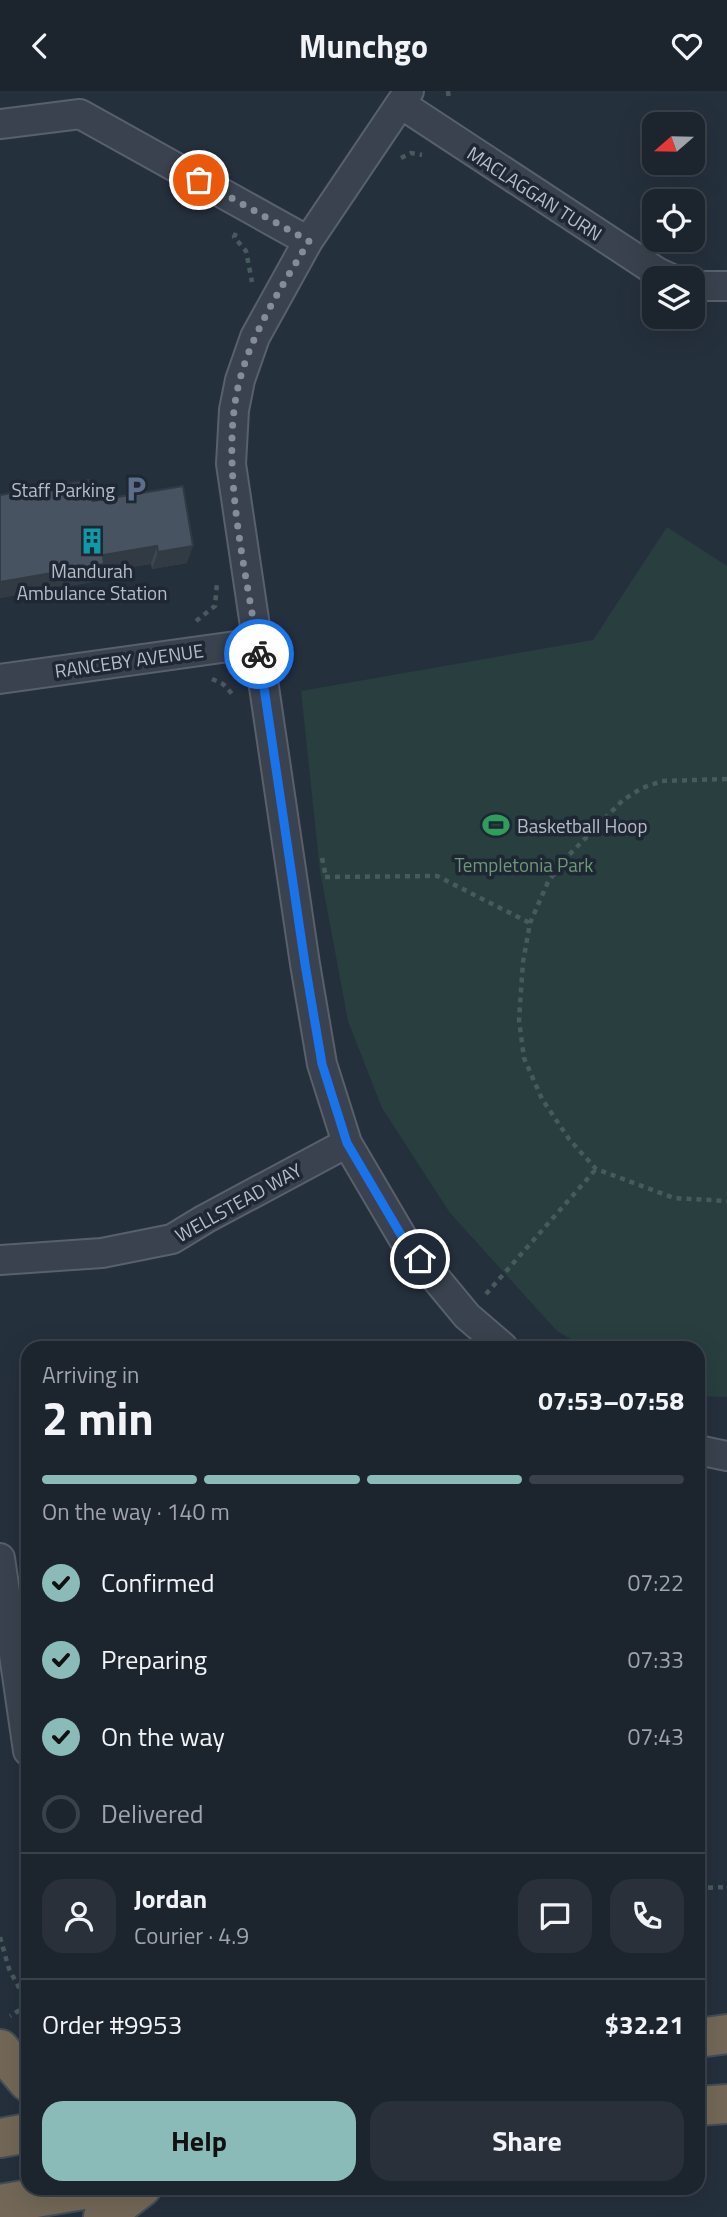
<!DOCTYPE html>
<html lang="en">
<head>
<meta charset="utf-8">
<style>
	:root { --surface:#1c242e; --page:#29303a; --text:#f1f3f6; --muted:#a0a4aa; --line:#3a414a; --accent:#8bbbb9 }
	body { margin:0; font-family:"Titillium Web",sans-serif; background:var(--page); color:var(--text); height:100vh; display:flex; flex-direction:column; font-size:26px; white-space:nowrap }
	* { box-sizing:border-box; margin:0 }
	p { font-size:23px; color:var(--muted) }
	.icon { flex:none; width:38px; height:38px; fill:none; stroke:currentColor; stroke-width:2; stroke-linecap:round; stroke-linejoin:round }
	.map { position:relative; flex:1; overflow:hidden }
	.panel { position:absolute; left:21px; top:1250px; width:684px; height:854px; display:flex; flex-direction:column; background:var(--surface); border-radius:21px; box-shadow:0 7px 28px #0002,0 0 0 2px var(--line) }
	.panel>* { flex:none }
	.needle { width:46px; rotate:250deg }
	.controls { position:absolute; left:642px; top:21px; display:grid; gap:14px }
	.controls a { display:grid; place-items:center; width:63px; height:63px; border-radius:14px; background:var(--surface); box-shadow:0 7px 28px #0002,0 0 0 2px var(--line); font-size:35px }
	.pin { position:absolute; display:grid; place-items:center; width:60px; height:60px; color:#fff; margin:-30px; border:4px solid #fff; border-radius:50%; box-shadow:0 2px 7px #0007 }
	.courier { position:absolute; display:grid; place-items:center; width:70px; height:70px; margin:-35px; border:5px solid #1a73e8; border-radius:50%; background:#fff; color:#222; box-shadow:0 2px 9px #0007 }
	.head em { font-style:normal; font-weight:700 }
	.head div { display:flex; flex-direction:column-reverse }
	.head { display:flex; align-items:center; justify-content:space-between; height:119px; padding:0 21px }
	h1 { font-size:46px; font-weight:700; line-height:52px }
	.bar { display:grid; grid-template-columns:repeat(4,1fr); gap:10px 7px; align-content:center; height:84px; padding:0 21px }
	.bar i { height:9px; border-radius:5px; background:var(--line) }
	.bar .selected { background:var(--accent) }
	.bar p { grid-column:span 4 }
	.line { display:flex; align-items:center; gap:18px; padding:0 21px; border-top:2px solid var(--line) }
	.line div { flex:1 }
	.round { display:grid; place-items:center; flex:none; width:74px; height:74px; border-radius:21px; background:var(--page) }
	ol { padding:0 21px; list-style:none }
	li { display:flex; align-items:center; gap:21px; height:77px }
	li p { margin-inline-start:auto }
	li .icon { padding:7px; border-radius:50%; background:var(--accent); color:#111; stroke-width:4 }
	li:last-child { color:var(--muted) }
	li i { width:38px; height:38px; border:4px solid var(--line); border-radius:50% }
	.button { display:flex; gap:14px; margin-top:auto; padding:14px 21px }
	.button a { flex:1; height:80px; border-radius:21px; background:var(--accent); color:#111; font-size:28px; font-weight:700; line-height:80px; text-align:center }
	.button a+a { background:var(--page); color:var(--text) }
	header { display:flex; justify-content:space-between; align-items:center; height:91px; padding:0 21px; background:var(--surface); font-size:32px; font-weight:700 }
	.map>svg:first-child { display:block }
	.green { fill:#283e3f }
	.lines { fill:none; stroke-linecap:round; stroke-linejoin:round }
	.street-casing { stroke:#57606b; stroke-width:32 }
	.highway-casing { stroke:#444d58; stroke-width:42 }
	.path { stroke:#475b5d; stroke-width:4.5; stroke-dasharray:5 5; stroke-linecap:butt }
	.street { stroke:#39424e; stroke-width:28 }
	.highway { stroke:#736857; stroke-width:38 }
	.wall { fill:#3d4753 }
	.shaded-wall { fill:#323a44 }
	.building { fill:#475361; stroke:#323a44; stroke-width:2 }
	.done { stroke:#838c97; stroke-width:7; stroke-dasharray:0 12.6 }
	.route { stroke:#1a73e8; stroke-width:9 }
	.labels { text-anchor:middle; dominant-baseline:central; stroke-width:7; stroke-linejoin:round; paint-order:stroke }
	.street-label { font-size:19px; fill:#b5bdc8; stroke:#1e2733 }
	.poi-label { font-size:19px; fill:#b5bdc8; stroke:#1e2733; text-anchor:end }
	.park-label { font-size:19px; fill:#6d9877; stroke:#1e2733 }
</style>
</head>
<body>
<header><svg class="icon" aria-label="back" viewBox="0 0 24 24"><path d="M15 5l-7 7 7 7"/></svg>Munchgo<svg class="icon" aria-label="heart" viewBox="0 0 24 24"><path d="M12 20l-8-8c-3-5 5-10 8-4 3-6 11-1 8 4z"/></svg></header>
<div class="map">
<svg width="727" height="2126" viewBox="0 0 727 2126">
	<rect width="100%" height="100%" fill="#25303d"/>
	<path class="green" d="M667 436 727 475V1306L698 1305V1256H584L557 1240 450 1122 382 1017 348 930 320 780 301 600 593 549Z"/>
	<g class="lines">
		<g class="street-casing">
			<path id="street" d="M409 0 308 150 255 246 240 289 234 319 231 373 305 873 322 973 347 1052 404 1149 467 1225 503 1256
				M401 13 657 181 670 187
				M0 33 80 23 308 150
				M693 195H727
				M0 588 257 552
				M0 1169 102 1162 172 1148 205 1128 347 1052
				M698 1359 727 1365
				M0 1467 28 1660"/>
		</g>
		<g class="highway-casing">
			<path id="highway" d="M698 1947 727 1943
				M0 1958 28 1991
				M698 2015 727 2013
				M0 2047 28 2042
				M0 2113 101 2096
				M103 2126 142 2096"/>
		</g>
		<path class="path" d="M448 0 449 10
			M401 67 411 62 422 64
			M236 142 234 146 246 160 252 191
			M196 530 215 515 217 492
			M212 588 223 593 235 606
			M727 688 662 690 642 697 623 709 564 769 548 791 530 832 523 871 519 929 524 967 542 1008 569 1048 596 1078 674 1107 727 1110
			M322 767 326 786
			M325 786 437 785 530 832
			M486 1203 596 1078
			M698 1797 727 1796
			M0 1846 9 1878 23 1904V1917L10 1925"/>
		<use href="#street" class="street"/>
		<use href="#highway" class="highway"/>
	</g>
	<path class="wall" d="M0 404 93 410 187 472 152 478 151 473 101 481 98 490 0 507Z"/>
	<path class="shaded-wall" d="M157 455 151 473 101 481 98 490 0 507V491L103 464Z
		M193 455 187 472 152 478 158 461Z"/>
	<path class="building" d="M89 389 93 410 183 395 193 455 158 461 157 455 103 464 104 473 0 491V404Z"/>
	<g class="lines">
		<path class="done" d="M199 89 309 150C283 194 253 239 240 288 218 370 246 479 259 563"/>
		<path class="route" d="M259 563 305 873 322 973 347 1052 404 1149 420 1168"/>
	</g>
	<defs>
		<g id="parking-bare" transform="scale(2.1)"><path d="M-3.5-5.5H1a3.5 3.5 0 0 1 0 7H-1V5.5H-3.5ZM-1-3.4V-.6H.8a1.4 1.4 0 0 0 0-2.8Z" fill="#5c6f8a" stroke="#1e2733" stroke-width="2.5" paint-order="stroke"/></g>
		<g id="building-bare" transform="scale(2.1)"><path d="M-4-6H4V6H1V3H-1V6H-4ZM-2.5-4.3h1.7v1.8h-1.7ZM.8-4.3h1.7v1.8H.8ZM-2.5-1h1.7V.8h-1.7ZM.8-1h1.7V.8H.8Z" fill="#0f9aa8" stroke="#1e2733" stroke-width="2.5" paint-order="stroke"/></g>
		<g id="stadium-bare" transform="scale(2.1)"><path d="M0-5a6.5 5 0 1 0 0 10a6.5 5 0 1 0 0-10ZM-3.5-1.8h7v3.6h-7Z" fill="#2e9e5b" stroke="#1e2733" stroke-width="2.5" paint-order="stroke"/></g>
	</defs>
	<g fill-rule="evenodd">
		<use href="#parking-bare" x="136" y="398"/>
		<use href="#building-bare" x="92" y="450"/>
		<use href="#stadium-bare" x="496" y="734"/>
	</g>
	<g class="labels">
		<g class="street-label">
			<text transform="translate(535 102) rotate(33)">MACLAGGAN TURN</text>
			<text transform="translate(129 569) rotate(-8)">RANCEBY AVENUE</text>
			<text transform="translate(238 1111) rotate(-29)">WELLSTEAD WAY</text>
		</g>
		<g class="poi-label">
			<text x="115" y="398">Staff Parking</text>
			<text x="92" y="479" text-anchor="middle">Mandurah<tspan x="92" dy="22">Ambulance Station</tspan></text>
			<text x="517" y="734" text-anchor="start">Basketball Hoop</text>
		</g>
		<g class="park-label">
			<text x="524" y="773">Templetonia Park</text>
		</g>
	</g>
</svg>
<div class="controls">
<a><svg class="needle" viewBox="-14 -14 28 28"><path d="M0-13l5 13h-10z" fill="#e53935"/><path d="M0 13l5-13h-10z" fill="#a0a4aa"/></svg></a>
<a><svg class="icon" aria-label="locate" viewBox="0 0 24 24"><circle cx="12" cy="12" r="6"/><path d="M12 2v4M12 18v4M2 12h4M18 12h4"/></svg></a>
<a><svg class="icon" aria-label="layers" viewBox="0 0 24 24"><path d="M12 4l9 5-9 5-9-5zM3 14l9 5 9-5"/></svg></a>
</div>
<div class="pin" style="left:199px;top:89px;background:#ea580c"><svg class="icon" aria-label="bag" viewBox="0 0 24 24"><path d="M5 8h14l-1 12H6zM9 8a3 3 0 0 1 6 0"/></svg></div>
<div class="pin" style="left:420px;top:1168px;background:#1f2937"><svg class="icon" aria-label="home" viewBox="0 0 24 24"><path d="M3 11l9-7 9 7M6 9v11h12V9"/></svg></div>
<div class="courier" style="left:259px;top:563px"><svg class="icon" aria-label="bike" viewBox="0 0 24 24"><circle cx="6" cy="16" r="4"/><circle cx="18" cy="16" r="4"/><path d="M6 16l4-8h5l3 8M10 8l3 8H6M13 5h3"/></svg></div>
<section class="panel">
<div class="head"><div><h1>2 min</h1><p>Arriving in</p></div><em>07:53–07:58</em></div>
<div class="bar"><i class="selected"></i><i class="selected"></i><i class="selected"></i><i></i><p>On the way · 140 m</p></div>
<ol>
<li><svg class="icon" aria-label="check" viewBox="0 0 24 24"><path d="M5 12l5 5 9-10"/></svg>Confirmed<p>07:22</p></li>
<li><svg class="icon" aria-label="check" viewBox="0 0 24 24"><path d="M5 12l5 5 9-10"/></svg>Preparing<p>07:33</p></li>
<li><svg class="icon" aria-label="check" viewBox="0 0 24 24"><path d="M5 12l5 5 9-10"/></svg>On the way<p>07:43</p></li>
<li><i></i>Delivered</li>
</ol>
<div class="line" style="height:126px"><a class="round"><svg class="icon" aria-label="person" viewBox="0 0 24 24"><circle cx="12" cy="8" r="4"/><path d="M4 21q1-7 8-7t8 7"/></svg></a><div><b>Jordan</b><p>Courier · 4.9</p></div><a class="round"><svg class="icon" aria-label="chat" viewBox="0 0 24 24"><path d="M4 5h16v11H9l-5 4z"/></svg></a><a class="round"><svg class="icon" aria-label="phone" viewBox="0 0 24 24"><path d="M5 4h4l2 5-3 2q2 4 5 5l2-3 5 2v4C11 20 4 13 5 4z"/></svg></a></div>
<div class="line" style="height:91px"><div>Order #9953</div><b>$32.21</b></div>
<div class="button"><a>Help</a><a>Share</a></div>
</section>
</div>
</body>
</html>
